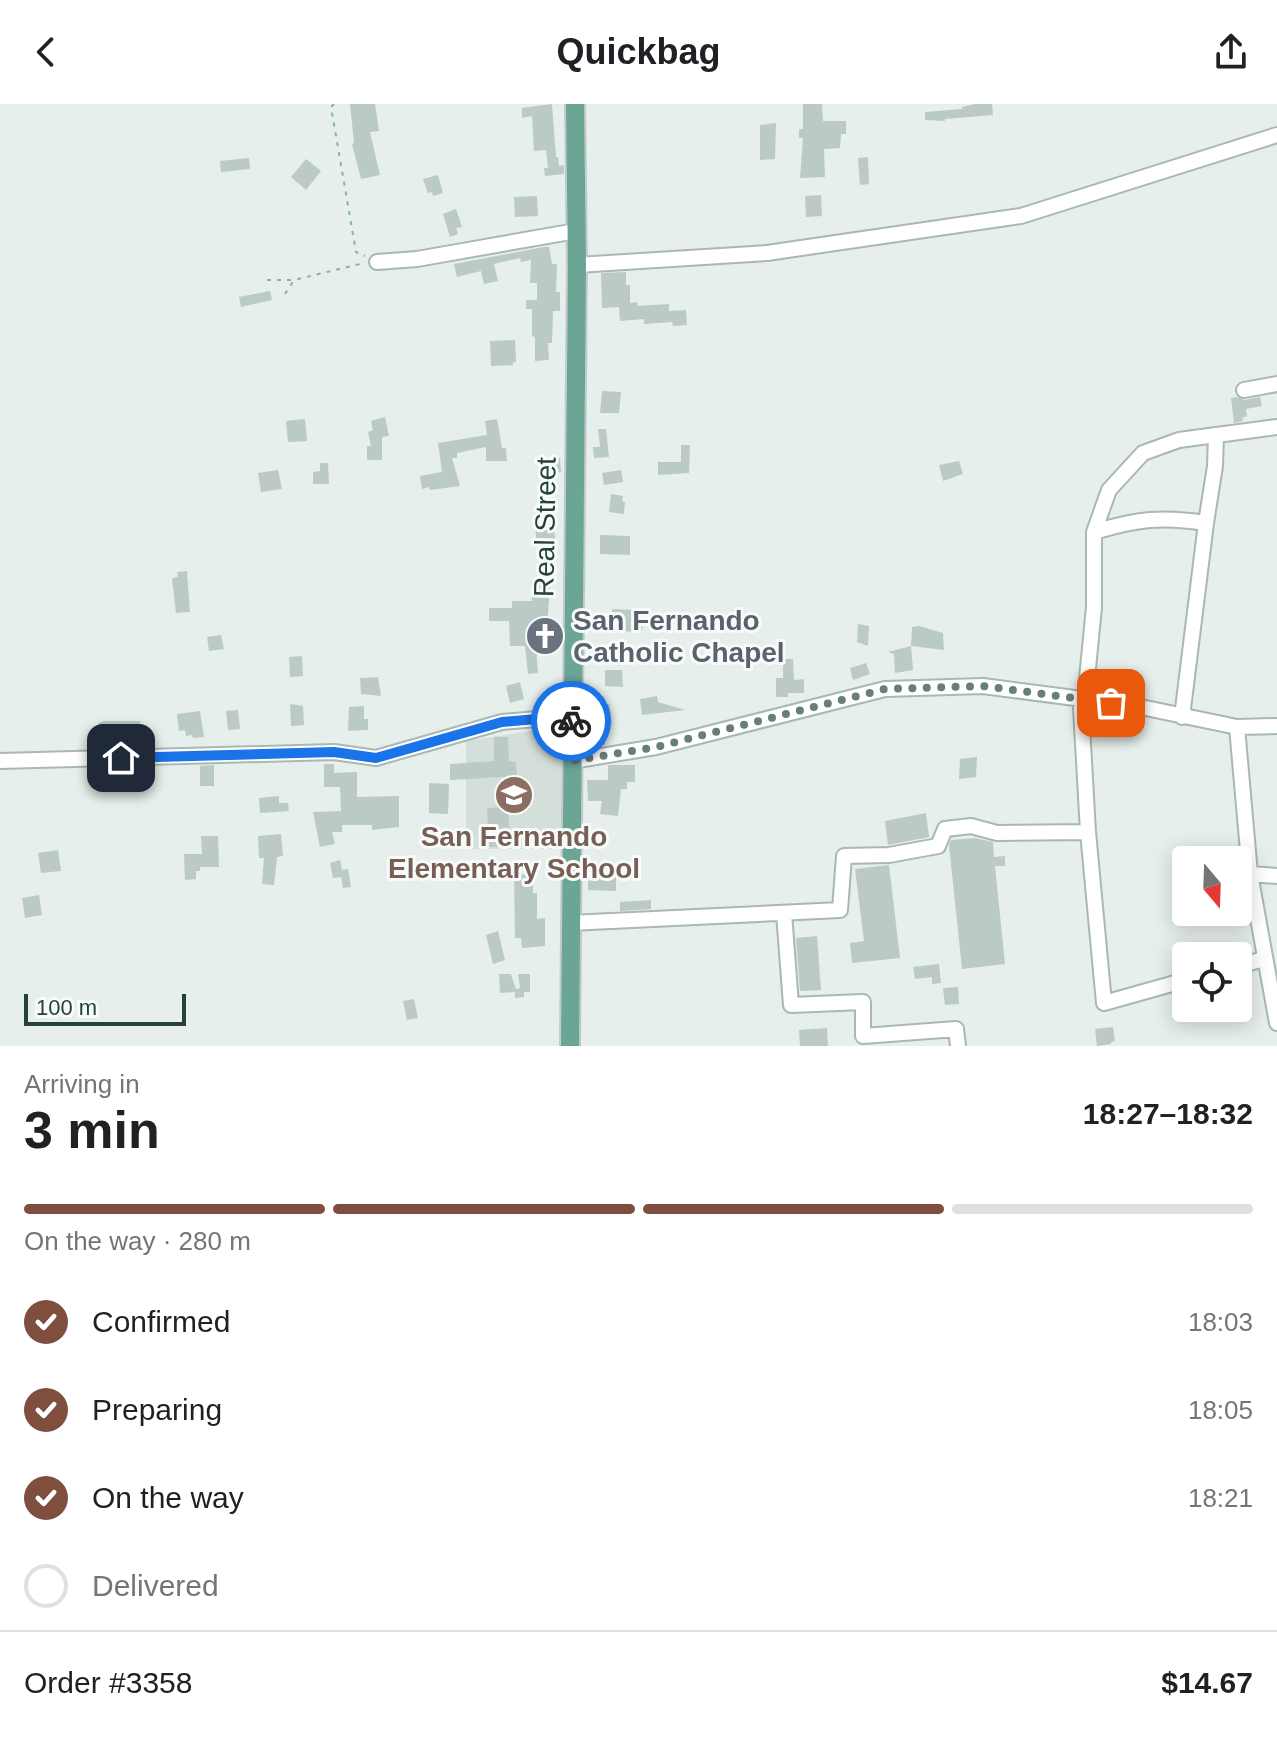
<!DOCTYPE html>
<html lang="en">
<head>
<meta charset="utf-8">
<style>
	:root { --surface:#fff; --page:#f6f6f6; --text:#202124; --muted:#757577; --line:#e0e0e0; --accent:#7f4e3f }
	body { margin:0; font-family:Helvetica,sans-serif; background:var(--page); color:var(--text); height:100vh; display:flex; flex-direction:column; font-size:30px; white-space:nowrap }
	* { box-sizing:border-box; margin:0 }
	p { font-size:26px; color:var(--muted) }
	.icon { flex:none; width:44px; height:44px; fill:none; stroke:currentColor; stroke-width:2; stroke-linecap:round; stroke-linejoin:round }
	.map { position:relative; height:942px; overflow:hidden }
	.side { display:flex; flex-direction:column; background:var(--surface); flex:1 }
	.side>* { flex:none }
	.needle { width:52px; rotate:161deg }
	.buttons { position:absolute; left:1172px; top:742px; display:grid; gap:16px }
	.buttons a { display:grid; place-items:center; width:80px; height:80px; border-radius:8px; background:var(--surface); box-shadow:0 4px 20px #0003; font-size:40px }
	.scale { position:absolute; left:24px; bottom:20px; width:162px; box-sizing:border-box; padding-left:8px; border:4px solid #24423a; border-top:0; font-size:22px; line-height:28px; white-space:nowrap; color:#24423a; -webkit-text-stroke:6px #f7fbf9; paint-order:stroke }
	.pin { position:absolute; display:grid; place-items:center; width:68px; height:68px; color:#fff; margin:-34px; border-radius:16px; box-shadow:0 4px 12px #0006 }
	.courier { position:absolute; display:grid; place-items:center; width:80px; height:80px; margin:-40px; border:6px solid #1a73e8; border-radius:50%; background:#fff; color:#222; box-shadow:0 2px 10px #0007 }
	.summary em { font-style:normal; font-weight:700 }
	.summary div { display:flex; flex-direction:column-reverse }
	.summary { display:flex; align-items:center; justify-content:space-between; height:136px; padding:0 24px }
	h1 { font-size:52px; font-weight:700; line-height:60px }
	.bar { display:grid; grid-template-columns:repeat(4,1fr); gap:12px 8px; align-content:center; height:96px; padding:0 24px }
	.bar i { height:10px; border-radius:6px; background:var(--line) }
	.bar .active { background:var(--accent) }
	.bar p { grid-column:span 4 }
	.line { display:flex; align-items:center; gap:20px; padding:0 24px; border-top:2px solid var(--line) }
	.line div { flex:1 }
	ol { padding:0 24px; list-style:none }
	li { display:flex; align-items:center; gap:24px; height:88px }
	li p { margin-inline-start:auto }
	li .icon { padding:8px; border-radius:50%; background:var(--accent); color:#fff; stroke-width:4 }
	li:last-child { color:var(--muted) }
	li i { width:44px; height:44px; border:4px solid var(--line); border-radius:50% }
	header { display:flex; justify-content:space-between; align-items:center; height:104px; padding:0 24px; background:var(--surface); font-size:36px; font-weight:700 }
	.map>svg:first-child { display:block }
	.built { fill:#d4dfda }
	.building { fill:#bbcac4 }
	.lines { fill:none; stroke-linecap:round; stroke-linejoin:round }
	.minor-casing { stroke:#a8b8b2; stroke-width:18 }
	.major-casing { stroke:#c2cac8; stroke-width:22 }
	.path { stroke:#86b3a5; stroke-width:2; stroke-dasharray:4 6; stroke-linecap:butt }
	.minor { stroke:#fff; stroke-width:14 }
	.major { stroke:#6aa596; stroke-width:18 }
	.done { stroke:#687f78; stroke-width:8; stroke-dasharray:0 14.4 }
	.route { stroke:#1a73e8; stroke-width:10 }
	.labels { text-anchor:middle; dominant-baseline:central; stroke-width:6; stroke-linejoin:round; paint-order:stroke }
	.street-label { font-size:28px; fill:#24423a; stroke:#f7fbf9 }
	.worship-label { font-size:28px; font-weight:bold; fill:#5b616d; stroke:#f7fbf9; text-anchor:start }
	.education-label { font-size:28px; font-weight:bold; fill:#785e54; stroke:#f7fbf9 }
</style>
</head>
<body>
<header><svg class="icon" aria-label="back" viewBox="0 0 24 24"><path d="M15 5l-7 7 7 7"/></svg>Quickbag<svg class="icon" aria-label="share" viewBox="0 0 24 24"><path d="M12 15V3M7 8l5-5 5 5M5 13v7h14v-7"/></svg></header>
<div class="map">
<svg width="1277" height="942" viewBox="0 0 1277 942">
	<rect width="100%" height="100%" fill="#e6efeb"/>
	<path class="built" d="M563 622V745H466V637Z"/>
	<path class="building" d="M350 0H375L379 27 370 28 380 71 361 75 352 40 354 39Z
		M552 0 556 53H558L559 62 564 61V70L545 72 544 64H548L546 46 534 47 532 12 522 14V4Z
		M803 0H822L823 17H846V30H841L840 44 824 45 825 73 800 74 803 34H799V25H803Z
		M975 0H992L993 11 945 15V17L925 16V8L962 5V3Z
		M776 19 775 55 760 56V21Z
		M868 53 869 80 860 81 858 54Z
		M249 54 250 65 221 68 220 57Z
		M306 55 321 67 306 86 291 73Z
		M438 71 443 89 433 92 432 88 428 89 423 75Z
		M821 91 822 112 806 113 805 92Z
		M537 92 538 112 515 113 514 93Z
		M456 105 462 123 456 124 458 130 450 133 443 110Z
		M544 143H549L552 160H557L556 188H560V207H553L552 239H548L549 256 535 257V233L532 232V205H526V196H537V179H530L531 156 521 158 520 154 494 160 498 177 484 180 481 167 457 173 454 160Z
		M626 168V181H630V199L637 198 638 202 669 200V207L686 206 687 221 673 222 672 218 644 220V215L620 217 619 203 602 204 601 169Z
		M270 187 272 196 241 203 239 193Z
		M515 236 516 258H513V261L491 262 490 237Z
		M602 287 621 288 619 309H600Z
		M1237 293 1245 296 1260 293 1262 302 1246 305 1247 312 1242 314 1243 317 1234 319 1231 294Z
		M385 313 389 332 382 333V356H367V342H371L368 328 373 326 371 317Z
		M305 315 307 337 288 338 286 317Z
		M497 315 502 344H506L507 357H486V343L457 349V354H452L460 382 430 386 429 383 422 385 420 372 442 368 438 339 487 331 485 317Z
		M598 325H606L609 353 594 354 593 343H600Z
		M681 341H690L689 369 658 371V358H681Z
		M539 354H560L561 368 539 369Z
		M959 357 963 370 943 377 939 361Z
		M320 359H328L329 380H313V368L320 367Z
		M278 366 282 385 261 388 258 369Z
		M621 366 623 378 604 381 602 369Z
		M611 390 623 392 622 397 625 398 624 410 609 408Z
		M553 421 556 439 537 441 535 424Z
		M600 431 630 432V451L600 450Z
		M187 467 190 508 176 509 172 474 178 473 177 468Z
		M531 478H546V484H550L547 522H560L561 542 536 543 538 569 528 570 525 542H510L509 517H489V504H512V497H532Z
		M612 505 636 506V516H643L642 527 611 528Z
		M858 520 869 522 868 542 857 538Z
		M919 522 943 529 944 546 911 542 912 523Z
		M221 531 224 545 209 547 207 533Z
		M911 542 913 566 895 569 894 550 888 548Z
		M302 552 303 572 290 573 289 553Z
		M783 555H793L794 576 804 575V589H788V593H776V574H783Z
		M866 559 870 570 853 576 850 564Z
		M605 566H622L623 583 605 582Z
		M378 573 381 592 361 590 360 574Z
		M520 578 524 595 510 599 506 582Z
		M589 592H604V601L609 600 612 620 604 621 605 641H588Z
		M657 592 658 598 685 606 642 611 640 595Z
		M290 600 303 602 304 621 291 622Z
		M364 602V615H368V626L348 627 349 603Z
		M238 606 240 625 228 626 226 607Z
		M200 607 204 633 193 634 192 631 186 632 185 626 179 627 177 610Z
		M104 617H140L141 638 98 640 99 619Z
		M494 633H508L509 657 516 658 517 672 450 676V660L494 657Z
		M977 653 976 673 959 675 960 655Z
		M324 660H334V669L357 668V693L399 692V723L372 726V721H342V728H332L335 740 320 743 313 708 341 707 340 683H324Z
		M214 661V682H200V662Z
		M608 661H635V678H627V685H621L618 712 600 710 602 697H588L587 676H608Z
		M429 679 449 680 448 710 429 709Z
		M279 692V699H288L289 707 260 709 259 694Z
		M508 703 510 742 489 743 487 704Z
		M926 709 929 733 888 741 885 717Z
		M281 730 283 752 277 753 274 781 262 780 264 754H259L258 732Z
		M201 732H218L219 763H200V767H196V775L185 776 184 750H202Z
		M975 734 993 738 994 753 1005 752V762H995L1005 860 962 865 949 741 951 736Z
		M58 746 61 767 41 769 38 749Z
		M340 756 342 766 348 765 351 783 343 784 341 773 333 774 330 759Z
		M889 761 900 854 852 859 850 839 864 837 855 765Z
		M533 770V789H537V815L545 814V842L522 844 521 834H515L514 771Z
		M588 772H616V787L588 786Z
		M39 791 42 811 25 814 22 794Z
		M651 796V805L620 807V798Z
		M498 827 505 856 493 860 486 831Z
		M817 832 821 886 800 887 796 834Z
		M939 860 941 879 932 880V873L915 875 913 863Z
		M499 870H511L516 885 520 884 518 870H530V888H524V893L515 894V888L500 889Z
		M958 883 959 900 945 901 943 884Z
		M414 895 418 914 407 916 403 897Z
		M1113 923 1115 937 1111 938V940L1097 942 1095 925Z
		M827 924 828 942H800L799 926Z"/>
	<g class="lines">
		<g class="minor-casing">
			<path id="minor" d="M377 158 417 155 576 127
				M577 161 767 149 1021 112 1277 31
				M1244 286 1277 280
				M1094 428C1137 415 1162 412 1206 419L1215 362 1216 331
				M1182 613 1206 419
				M1237 623 1250 770 1277 919
				M0 657 334 648 376 654 502 618 571 612
				M572 657 656 643 885 585 983 582 1136 602 1237 623 1277 622
				M1250 770 1277 772
				M784 809 791 901 863 898V932L956 925 958 942
				M569 819 840 806 844 752 889 751 938 742 945 725 971 722 997 729 1088 728
				M1238 862 1264 855
				M1186 876 1104 899 1088 728 1081 604 1085 595 1094 503V428L1109 386 1143 349 1179 336 1277 323"/>
		</g>
		<g class="major-casing">
			<path id="major" d="M570 942 577 161 575 0"/>
		</g>
		<path class="path" d="M334 0 331 3 356 148 365 152
			M267 176H293
			M285 190 294 176 364 159"/>
		<use href="#minor" class="minor"/>
		<use href="#major" class="major"/>
	</g>
	<g class="lines">
		<path class="done" d="M571 617 572 657 656 643 885 585 983 582 1111 599"/>
		<path class="route" d="M121 654 334 648 376 654 502 618 571 612V617"/>
	</g>
	<defs>
		<g id="church-disc" transform="scale(2)"><circle r="9.5" fill="#6b7280" stroke="#f7fbf9"/><path d="M-1.2-6h2.4v3.5h3.3v2.4h-3.3V6h-2.4V-.1h-3.3v-2.4h3.3Z" fill="#fff"/></g>
		<g id="school-disc" transform="scale(2)"><circle r="9.5" fill="#8d6e63" stroke="#f7fbf9"/><path d="M0-5L7-2L0 1L-7-2ZM-4 1L0 2.5L4 1V4Q0 6-4 4Z" fill="#fff"/></g>
	</defs>
	<g fill-rule="evenodd">
		<use href="#church-disc" x="545" y="532"/>
		<use href="#school-disc" x="514" y="691"/>
	</g>
	<g class="labels">
		<g class="street-label">
			<text transform="translate(545 423) rotate(-89)">Real Street</text>
		</g>
		<g class="worship-label">
			<text x="573" y="516">San Fernando<tspan x="573" dy="32">Catholic Chapel</tspan></text>
		</g>
		<g class="education-label">
			<text x="514" y="732">San Fernando<tspan x="514" dy="32">Elementary School</tspan></text>
		</g>
	</g>
</svg>
<div class="buttons">
<a><svg class="needle" viewBox="-14 -14 28 28"><path d="M0-13l5 13h-10z" fill="#e53935"/><path d="M0 13l5-13h-10z" fill="#757577"/></svg></a>
<a><svg class="icon" aria-label="locate" viewBox="0 0 24 24"><circle cx="12" cy="12" r="6"/><path d="M12 2v4M12 18v4M2 12h4M18 12h4"/></svg></a>
</div>
<div class="scale">100 m</div>
<div class="pin" style="left:1111px;top:599px;background:#ea580c"><svg class="icon" aria-label="bag" viewBox="0 0 24 24"><path d="M5 8h14l-1 12H6zM9 8a3 3 0 0 1 6 0"/></svg></div>
<div class="pin" style="left:121px;top:654px;background:#1f2937"><svg class="icon" aria-label="home" viewBox="0 0 24 24"><path d="M3 11l9-7 9 7M6 9v11h12V9"/></svg></div>
<div class="courier" style="left:571px;top:617px"><svg class="icon" aria-label="bike" viewBox="0 0 24 24"><circle cx="6" cy="16" r="4"/><circle cx="18" cy="16" r="4"/><path d="M6 16l4-8h5l3 8M10 8l3 8H6M13 5h3"/></svg></div>
</div>
<section class="side">
<div class="summary"><div><h1>3 min</h1><p>Arriving in</p></div><em>18:27–18:32</em></div>
<div class="bar"><i class="active"></i><i class="active"></i><i class="active"></i><i></i><p>On the way · 280 m</p></div>
<ol>
<li><svg class="icon" aria-label="check" viewBox="0 0 24 24"><path d="M5 12l5 5 9-10"/></svg>Confirmed<p>18:03</p></li>
<li><svg class="icon" aria-label="check" viewBox="0 0 24 24"><path d="M5 12l5 5 9-10"/></svg>Preparing<p>18:05</p></li>
<li><svg class="icon" aria-label="check" viewBox="0 0 24 24"><path d="M5 12l5 5 9-10"/></svg>On the way<p>18:21</p></li>
<li><i></i>Delivered</li>
</ol>
<div class="line" style="height:104px"><div>Order #3358</div><b>$14.67</b></div>
</section>
</body>
</html>
